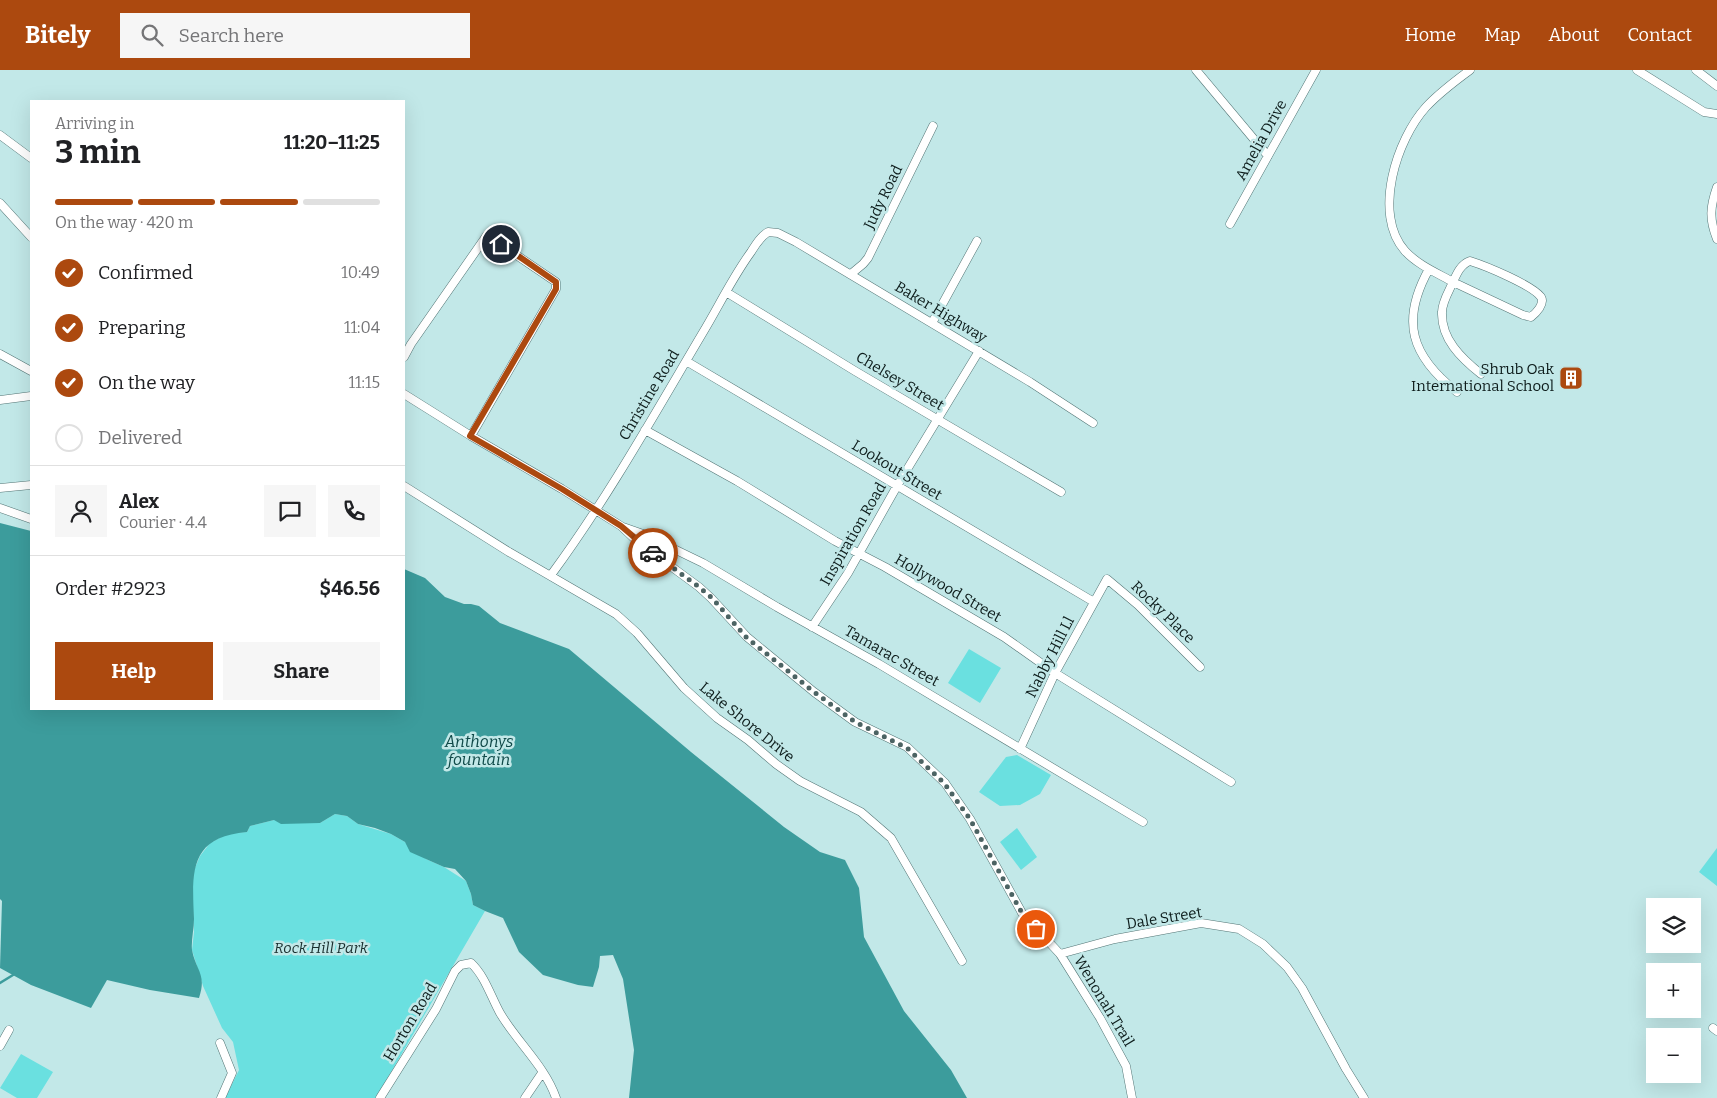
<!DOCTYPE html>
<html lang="en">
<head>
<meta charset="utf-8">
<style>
	:root { --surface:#fff; --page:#f6f6f6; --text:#202124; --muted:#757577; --line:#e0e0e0; --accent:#ac490f }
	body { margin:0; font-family:Bitter,serif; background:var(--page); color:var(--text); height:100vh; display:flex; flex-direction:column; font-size:19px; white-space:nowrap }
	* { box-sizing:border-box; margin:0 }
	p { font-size:16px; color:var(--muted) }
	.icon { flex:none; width:28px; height:28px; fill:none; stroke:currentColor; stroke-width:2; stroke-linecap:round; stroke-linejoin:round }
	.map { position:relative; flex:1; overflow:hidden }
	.drawer { position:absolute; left:30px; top:30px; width:375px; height:610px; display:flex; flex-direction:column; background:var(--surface); border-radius:0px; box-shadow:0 5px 20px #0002 }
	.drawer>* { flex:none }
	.tools { position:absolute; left:1646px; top:828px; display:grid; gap:10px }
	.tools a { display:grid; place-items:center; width:55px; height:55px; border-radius:0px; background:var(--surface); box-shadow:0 5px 20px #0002; font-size:25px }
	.pin { position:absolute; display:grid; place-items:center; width:42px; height:42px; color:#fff; margin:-21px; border:2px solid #fff; border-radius:50%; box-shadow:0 1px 5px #0007 }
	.courier { position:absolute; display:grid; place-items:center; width:50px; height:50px; margin:-25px; border:4px solid #ac490f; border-radius:50%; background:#fff; color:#222; box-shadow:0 1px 6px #0007 }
	.summary em { font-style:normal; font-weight:700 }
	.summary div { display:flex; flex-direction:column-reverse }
	.summary { display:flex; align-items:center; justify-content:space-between; height:85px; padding:0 25px }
	h1 { font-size:32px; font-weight:700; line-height:38px }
	.bar { display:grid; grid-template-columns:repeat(4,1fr); gap:8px 5px; align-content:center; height:60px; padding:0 25px }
	.bar i { height:6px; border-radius:4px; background:var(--line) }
	.bar .active { background:var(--accent) }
	.bar p { grid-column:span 4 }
	.line { display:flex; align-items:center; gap:12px; padding:0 25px; border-top:1px solid var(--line) }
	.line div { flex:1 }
	.round { display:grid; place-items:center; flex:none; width:52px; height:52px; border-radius:0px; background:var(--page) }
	ol { padding:0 25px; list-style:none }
	li { display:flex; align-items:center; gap:15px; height:55px }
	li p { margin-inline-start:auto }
	li .icon { padding:5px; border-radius:50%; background:var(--accent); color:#fff; stroke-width:4 }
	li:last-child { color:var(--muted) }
	li i { width:28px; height:28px; border:2px solid var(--line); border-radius:50% }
	.primary-button { display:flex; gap:10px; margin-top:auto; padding:10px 25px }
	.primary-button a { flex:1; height:58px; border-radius:0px; background:var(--accent); color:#fff; font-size:20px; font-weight:700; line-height:58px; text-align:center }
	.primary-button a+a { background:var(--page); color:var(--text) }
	header { display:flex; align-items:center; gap:30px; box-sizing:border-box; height:70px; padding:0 25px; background:var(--accent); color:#fff }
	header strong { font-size:24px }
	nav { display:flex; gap:28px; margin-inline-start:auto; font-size:18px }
	.search { width:350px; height:45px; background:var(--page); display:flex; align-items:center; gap:12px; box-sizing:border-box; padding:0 18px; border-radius:0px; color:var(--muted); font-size:19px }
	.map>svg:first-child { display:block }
	.green { fill:#6ae0e0 }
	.water { fill:#3c9c9c }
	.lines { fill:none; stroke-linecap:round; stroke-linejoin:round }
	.stream { stroke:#3c9c9c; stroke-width:2.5 }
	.minor-casing { stroke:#537575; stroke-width:9 }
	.minor { stroke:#fff; stroke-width:8 }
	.done { stroke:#4c6363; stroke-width:5; stroke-dasharray:0 9 }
	.route { stroke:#ac490f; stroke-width:6 }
	.labels { text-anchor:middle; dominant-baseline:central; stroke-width:5; stroke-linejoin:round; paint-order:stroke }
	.street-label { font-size:15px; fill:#0d1c1b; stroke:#c2e8e8 }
	.poi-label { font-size:15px; fill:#0d1c1b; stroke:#c2e8e8; text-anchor:end }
	.park-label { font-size:15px; font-style:italic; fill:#192f2f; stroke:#c2e8e8 }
	.water-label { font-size:16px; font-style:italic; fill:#0f4948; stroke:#c2e8e8 }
</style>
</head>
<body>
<header>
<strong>Bitely</strong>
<div class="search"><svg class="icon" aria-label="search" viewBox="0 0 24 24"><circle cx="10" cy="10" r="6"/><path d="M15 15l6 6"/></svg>Search here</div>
<nav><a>Home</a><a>Map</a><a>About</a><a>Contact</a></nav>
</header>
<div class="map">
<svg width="1717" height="1028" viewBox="0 0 1717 1028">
	<rect width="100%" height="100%" fill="#c2e8e8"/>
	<path class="green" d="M969 579 1001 598 980 633 948 613Z
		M1017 685 1051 705 1040 724 1020 735 1000 736 979 722 1006 687Z
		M335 744 347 746 358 754 391 764 405 772 426 789 444 797 466 811 471 824 473 835 485 841 376 1028H225L239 1000 233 972 222 958 203 916 192 880 194 862 192 816 194 800 200 786 210 773 229 763 247 762 250 756 274 750 320 753Z
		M1017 758 1037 787 1021 800 1000 772Z
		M1717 778V816L1699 802Z
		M21 984 53 1002 37 1028H17L0 1018Z"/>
	<path class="water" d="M0 453 31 461V639H404V499L425 508 445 527 464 534H471L479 536 500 553 569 579 691 682 784 757 820 782 845 790 859 818 864 867 904 941 951 1000 967 1028H629L634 980 623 909 613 885 600 886 599 897 593 917 578 915 543 905 519 882 503 848 485 841 473 835 471 824 466 811 455 799 444 797 410 782 405 772 391 764 375 758 358 754 347 746 335 744 320 753 281 754 274 750 250 756 247 762C189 767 192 802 194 849 194 859 191 871 192 880 196 901 207 904 199 928L150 920 107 910 91 938 31 915 0 898 2 831 0 829Z"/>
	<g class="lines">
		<path class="stream" d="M0 913 13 905"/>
		<g class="minor-casing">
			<path id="minor" d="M1196 0 1268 86
				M1470 0C1455 11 1439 23 1426 37 1397 69 1372 144 1405 181 1418 195 1437 203 1453 212 1449 221 1442 232 1442 242 1441 269 1461 288 1481 304
				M1637 0 1704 42 1717 44
				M1696 0 1717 16
				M0 65 31 88
				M1717 117C1710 137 1709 149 1717 169
				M0 133 31 167
				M1230 154 1316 0
				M1470 191C1486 196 1532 215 1541 227 1545 234 1536 243 1531 247L1523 245 1453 212C1457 203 1461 194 1470 191Z
				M1429 199C1400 251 1411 286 1457 322
				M851 204 863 194 868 188 933 56
				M726 222 855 301 1061 422
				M932 253 977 171
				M0 284 31 301
				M404 287 411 274 487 165 556 212V219L471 366
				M686 291 1094 532
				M404 324 471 366 562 419 621 456 638 472 699 517 711 528 747 567 814 622 855 652 907 677 945 713 970 749 1022 843 1060 884 1100 948 1126 996 1132 1028
				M0 330 31 326
				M645 360 737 411 835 471 885 497 1004 567 1055 603 1231 712
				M404 416 509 482 616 544 637 563 684 618 717 648 748 670 776 694 800 711 861 742 891 768 962 891
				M0 418 31 415
				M0 438 31 449
				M623 457 643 464 703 493 777 537 879 594 1143 752
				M551 505C607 429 654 345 702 264 719 236 732 208 751 182 756 174 760 167 768 162L778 163 796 172 1030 312 1093 353
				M812 557 848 503 897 416 979 281
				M1020 679 1055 603 1107 509 1138 535 1200 597
				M1060 884 1115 869 1201 853 1239 859 1263 874 1287 897 1302 918 1346 999 1364 1028
				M1713 958 1717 961
				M220 973 232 1003 221 1028
				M0 976 9 960
				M380 1028 436 939 455 901 461 895 471 893C485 906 491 927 500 943 517 972 545 996 556 1028
				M525 1028 542 1003"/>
		</g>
		<use href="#minor" class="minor"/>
	</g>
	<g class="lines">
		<path class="done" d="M653 483 699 517 712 528 747 568 814 622 855 652 907 678 944 713 970 749 1022 843 1036 859"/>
		<path class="route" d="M501 174 556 212V219L470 366 562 419 621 456 653 483"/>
	</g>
	<defs>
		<g id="building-square" transform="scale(1.25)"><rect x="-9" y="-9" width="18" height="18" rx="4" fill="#ac490f" stroke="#c2e8e8"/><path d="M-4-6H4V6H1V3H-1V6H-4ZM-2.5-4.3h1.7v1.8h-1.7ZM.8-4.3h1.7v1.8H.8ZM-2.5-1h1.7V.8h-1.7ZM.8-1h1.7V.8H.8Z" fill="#fff"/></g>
	</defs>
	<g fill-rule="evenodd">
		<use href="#building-square" x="1571" y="308"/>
	</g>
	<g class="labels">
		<g class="street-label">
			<text transform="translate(1261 70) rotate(-61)">Amelia Drive</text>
			<text transform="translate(883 127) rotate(-64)">Judy Road</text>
			<text transform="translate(941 242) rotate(31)">Baker Highway</text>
			<text transform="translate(900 311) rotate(31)">Chelsey Street</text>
			<text transform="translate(649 325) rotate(-59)">Christine Road</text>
			<text transform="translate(897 400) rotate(31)">Lookout Street</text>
			<text transform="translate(853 464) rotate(-60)">Inspiration Road</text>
			<text transform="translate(948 518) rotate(30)">Hollywood Street</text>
			<text transform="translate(1163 542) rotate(44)">Rocky Place</text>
			<text transform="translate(892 586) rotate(30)">Tamarac Street</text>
			<text transform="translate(1050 587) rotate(-63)">Nabby Hill Ll</text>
			<text transform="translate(747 652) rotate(39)">Lake Shore Drive</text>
			<text transform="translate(1164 848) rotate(-9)">Dale Street</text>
			<text transform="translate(1104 931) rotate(59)">Wenonah Trail</text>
			<text transform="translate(410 952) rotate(-59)">Horton Road</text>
		</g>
		<g class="poi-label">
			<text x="1554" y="299">Shrub Oak<tspan x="1554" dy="17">International School</tspan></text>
		</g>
		<g class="park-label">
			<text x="321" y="878">Rock Hill Park</text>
		</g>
		<g class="water-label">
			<text x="479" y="671">Anthonys<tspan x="479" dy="18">fountain</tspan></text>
		</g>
	</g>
</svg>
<div class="tools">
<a><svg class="icon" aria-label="layers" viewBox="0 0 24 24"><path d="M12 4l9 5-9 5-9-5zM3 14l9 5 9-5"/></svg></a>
<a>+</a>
<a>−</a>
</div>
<div class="pin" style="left:1036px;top:859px;background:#ea580c"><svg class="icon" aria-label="bag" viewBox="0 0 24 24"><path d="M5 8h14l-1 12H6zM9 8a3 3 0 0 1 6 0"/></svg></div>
<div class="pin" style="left:501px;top:174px;background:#1f2937"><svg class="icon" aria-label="home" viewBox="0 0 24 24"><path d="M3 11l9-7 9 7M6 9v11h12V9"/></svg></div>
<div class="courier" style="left:653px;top:483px"><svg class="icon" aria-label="car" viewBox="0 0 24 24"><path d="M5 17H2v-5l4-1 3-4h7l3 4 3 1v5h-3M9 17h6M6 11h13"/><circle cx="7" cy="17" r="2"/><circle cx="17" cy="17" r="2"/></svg></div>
<section class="drawer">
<div class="summary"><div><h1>3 min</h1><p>Arriving in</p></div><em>11:20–11:25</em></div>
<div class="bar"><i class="active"></i><i class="active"></i><i class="active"></i><i></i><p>On the way · 420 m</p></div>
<ol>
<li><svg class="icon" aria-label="check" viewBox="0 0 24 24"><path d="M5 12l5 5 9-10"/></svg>Confirmed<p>10:49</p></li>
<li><svg class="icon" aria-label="check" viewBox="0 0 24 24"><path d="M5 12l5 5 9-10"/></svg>Preparing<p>11:04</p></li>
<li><svg class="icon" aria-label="check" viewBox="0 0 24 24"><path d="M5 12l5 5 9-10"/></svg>On the way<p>11:15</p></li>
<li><i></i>Delivered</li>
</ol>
<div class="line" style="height:90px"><a class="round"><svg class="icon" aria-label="person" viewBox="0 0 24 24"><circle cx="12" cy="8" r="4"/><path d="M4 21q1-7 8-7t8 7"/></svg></a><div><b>Alex</b><p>Courier · 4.4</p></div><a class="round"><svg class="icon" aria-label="chat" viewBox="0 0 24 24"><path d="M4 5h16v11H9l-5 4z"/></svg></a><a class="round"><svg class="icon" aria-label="phone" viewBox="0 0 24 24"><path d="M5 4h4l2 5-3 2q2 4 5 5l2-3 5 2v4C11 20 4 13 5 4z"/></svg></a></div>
<div class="line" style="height:65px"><div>Order #2923</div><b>$46.56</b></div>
<div class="primary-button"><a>Help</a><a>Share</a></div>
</section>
</div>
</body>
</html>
